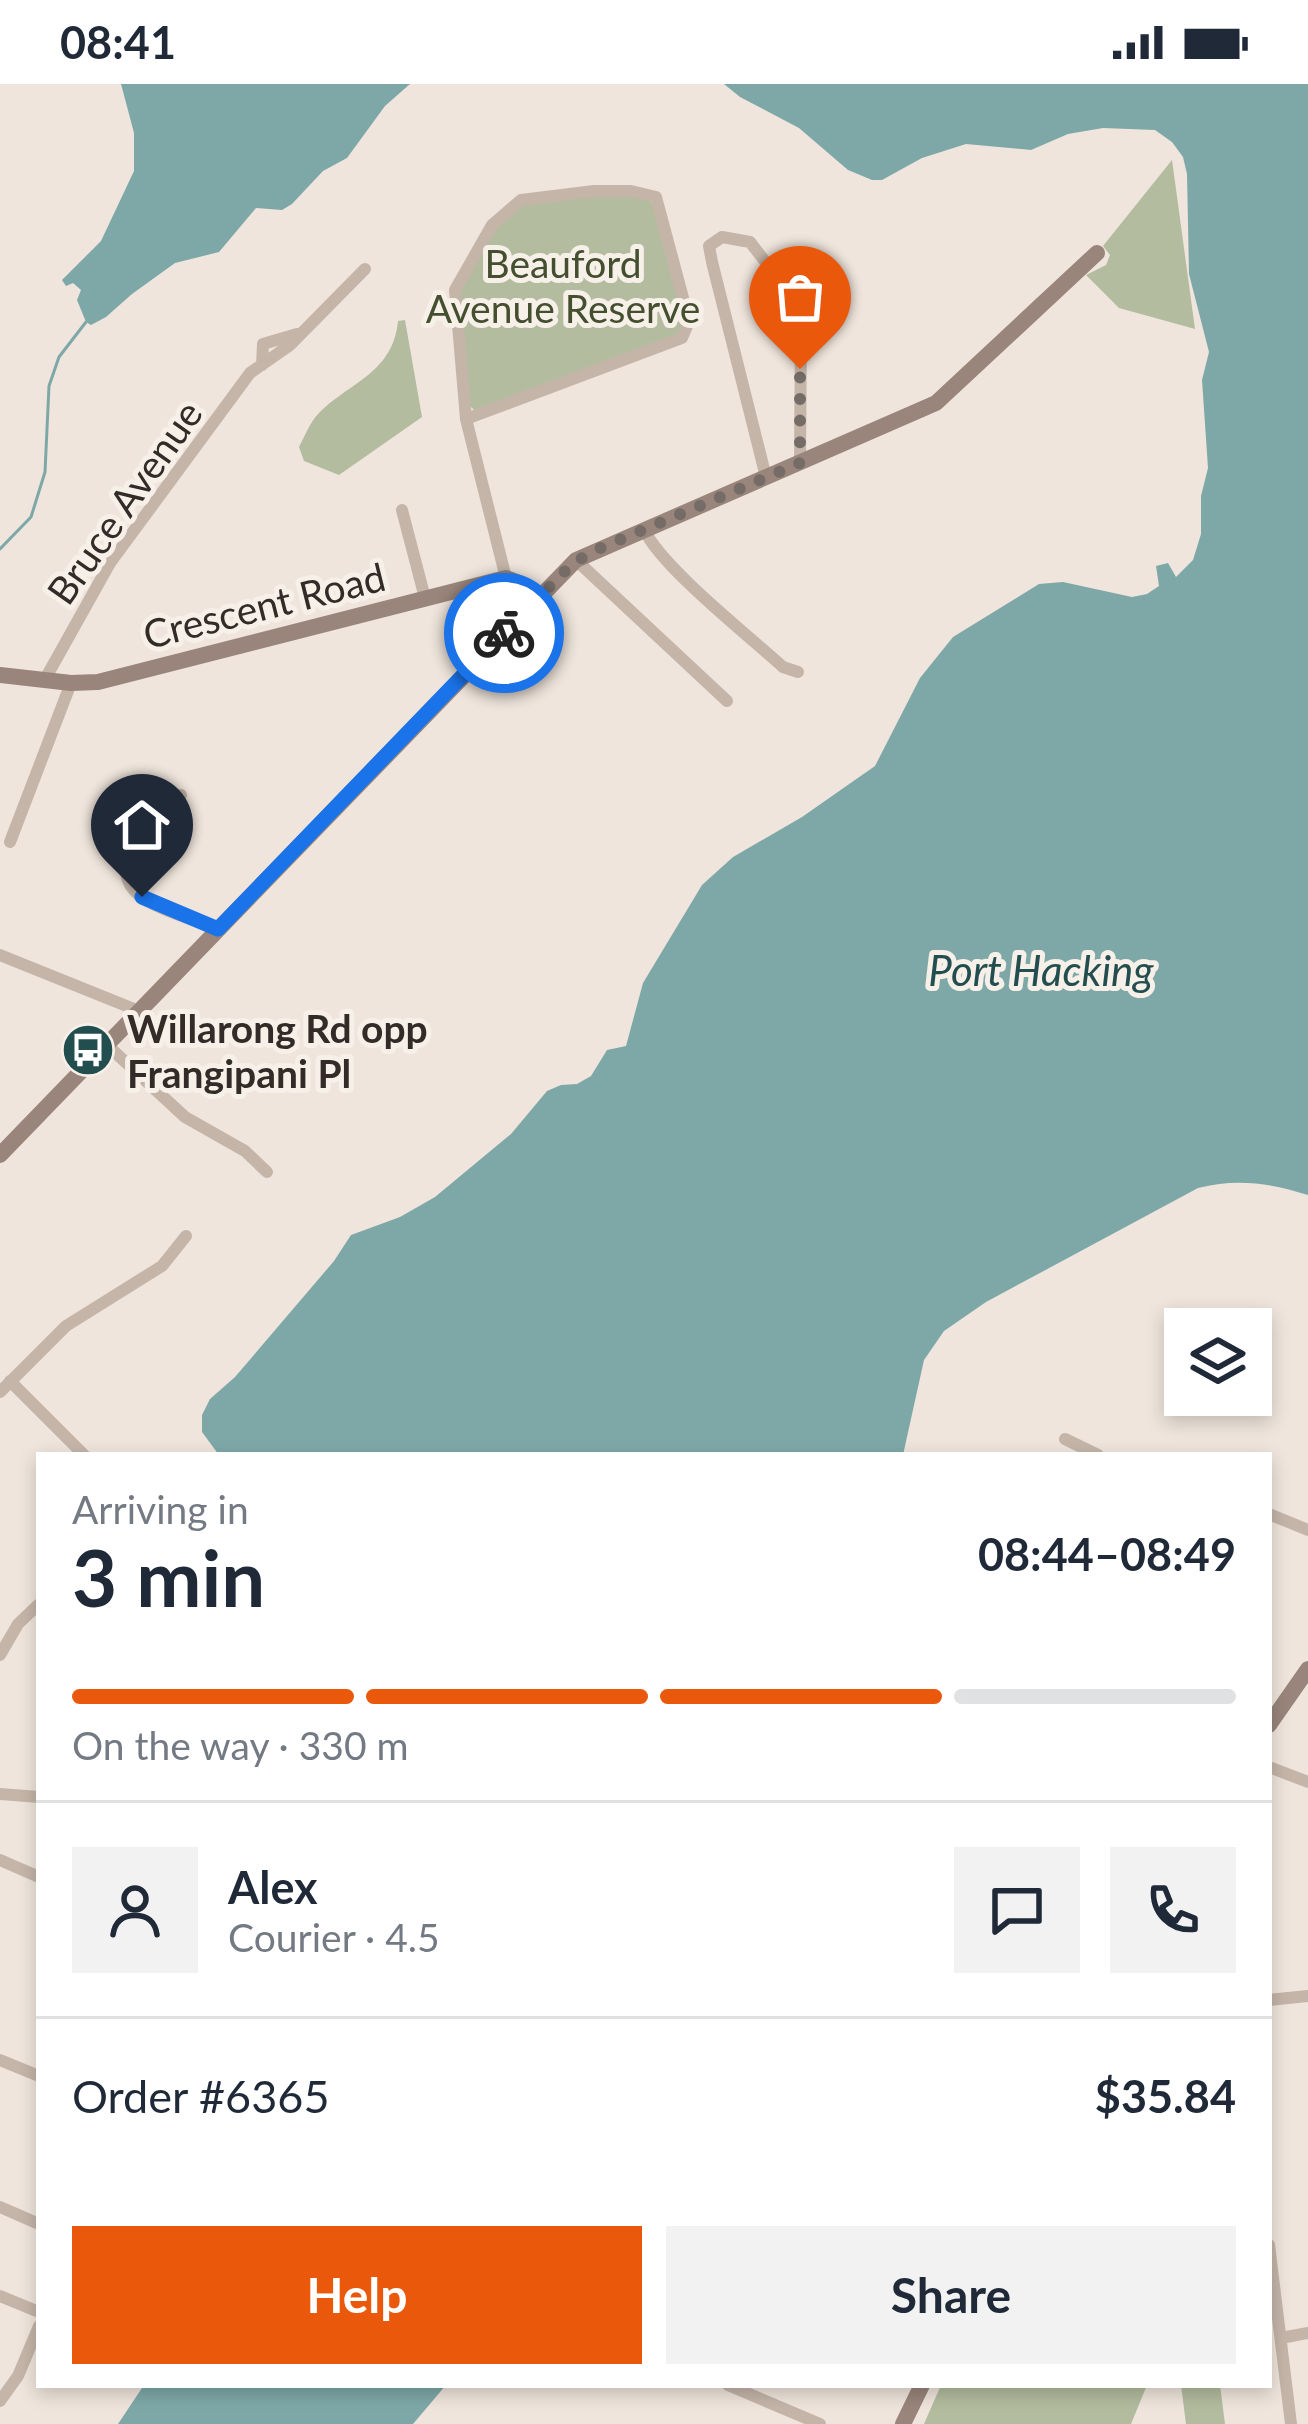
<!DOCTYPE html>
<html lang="en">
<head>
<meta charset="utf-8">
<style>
	:root { --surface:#fff; --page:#f2f2f3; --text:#1f2937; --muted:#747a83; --line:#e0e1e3; --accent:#ea580c }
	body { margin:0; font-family:Lato,sans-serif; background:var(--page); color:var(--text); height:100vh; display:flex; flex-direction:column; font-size:45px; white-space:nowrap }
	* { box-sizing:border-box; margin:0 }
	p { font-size:39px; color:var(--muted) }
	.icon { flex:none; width:66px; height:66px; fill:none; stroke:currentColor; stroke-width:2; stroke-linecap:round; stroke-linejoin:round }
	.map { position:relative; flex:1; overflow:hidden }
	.details { position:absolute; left:36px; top:1368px; width:1236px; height:936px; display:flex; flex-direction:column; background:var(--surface); border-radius:0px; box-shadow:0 6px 18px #0003 }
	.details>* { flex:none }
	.controls { position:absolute; left:1164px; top:1224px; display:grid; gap:24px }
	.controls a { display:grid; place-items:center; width:108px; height:108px; border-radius:0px; background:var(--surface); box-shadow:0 6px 18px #0003; font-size:60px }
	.pin { position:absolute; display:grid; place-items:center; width:102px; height:102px; color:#fff; margin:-123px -51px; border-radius:50% 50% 50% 0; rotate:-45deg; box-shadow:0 0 12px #0007 }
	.pin .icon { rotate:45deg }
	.courier { position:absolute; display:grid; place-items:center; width:120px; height:120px; margin:-60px; border:9px solid #1a73e8; border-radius:50%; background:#fff; color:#222; box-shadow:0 3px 15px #0007 }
	.head em { font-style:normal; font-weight:700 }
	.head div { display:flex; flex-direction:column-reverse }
	.head { display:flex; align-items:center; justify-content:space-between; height:204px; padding:0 36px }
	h1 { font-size:78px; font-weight:700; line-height:90px }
	.bar { display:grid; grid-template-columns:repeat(4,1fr); gap:18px 12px; align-content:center; height:144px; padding:0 36px }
	.bar i { height:15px; border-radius:9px; background:var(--line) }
	.bar .active { background:var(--accent) }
	.bar p { grid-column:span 4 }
	.line { display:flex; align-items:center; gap:30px; padding:0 36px; border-top:3px solid var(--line) }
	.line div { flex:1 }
	.round { display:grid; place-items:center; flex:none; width:126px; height:126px; border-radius:0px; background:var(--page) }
	.button { display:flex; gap:24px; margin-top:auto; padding:24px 36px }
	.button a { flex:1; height:138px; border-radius:0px; background:var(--accent); color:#fff; font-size:48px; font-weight:700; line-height:138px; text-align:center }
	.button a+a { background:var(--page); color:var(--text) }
	.status { display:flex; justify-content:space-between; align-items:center; height:84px; padding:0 60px; background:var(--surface); direction:ltr }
	.status svg { height:33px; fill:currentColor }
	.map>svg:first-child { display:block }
	.green { fill:#b3bc9e }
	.water { fill:#7ea8a8 }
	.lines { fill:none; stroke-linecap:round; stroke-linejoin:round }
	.stream { stroke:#7ea8a8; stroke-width:3 }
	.street { stroke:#c5b5a9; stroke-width:12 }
	.secondary { stroke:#99857b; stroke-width:16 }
	.done { stroke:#756c67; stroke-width:12; stroke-dasharray:0 21.6 }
	.route { stroke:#1a73e8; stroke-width:15 }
	.labels { text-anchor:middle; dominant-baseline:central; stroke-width:10; stroke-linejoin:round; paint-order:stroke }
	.park-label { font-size:39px; fill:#444f2f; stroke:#f7f0e8 }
	.street-label { font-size:39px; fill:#342b28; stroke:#f7f0e8 }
	.poi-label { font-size:39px; font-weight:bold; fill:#342b28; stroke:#f7f0e8; text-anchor:start }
	.water-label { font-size:42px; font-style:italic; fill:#234e50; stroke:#f7f0e8 }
</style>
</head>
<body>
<div class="status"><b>08:41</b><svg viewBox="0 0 49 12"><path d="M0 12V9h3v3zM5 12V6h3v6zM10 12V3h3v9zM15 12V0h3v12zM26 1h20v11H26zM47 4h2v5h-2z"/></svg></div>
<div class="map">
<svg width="1308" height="2340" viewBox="0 0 1308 2340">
	<rect width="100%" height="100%" fill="#efe5dc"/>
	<path class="green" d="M1172 76 1195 245 1119 224 1086 191 1106 181 1110 171 1103 162Z
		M645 112 658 125 683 238 679 250 477 329 469 321 460 202 494 145 512 127 539 113Z
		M405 236 422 333 339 391 304 377 299 363C305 352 310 338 319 329 350 298 393 289 398 237Z
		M941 2301H1147L1131 2340H924Z
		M1181 2301H1220L1225 2340H1186Z"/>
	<path class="water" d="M121 0H410L385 22 347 74 323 87 292 120 282 126 256 124 219 168 175 179 132 210 106 233 91 241 86 238 77 216 81 206 73 199 66 202 62 196 101 157 134 87V49Z
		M724 0H1308V1111C1270 1099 1237 1094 1198 1104L986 1218 944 1247 924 1276 903 1371H219L202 1348V1331L210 1315 235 1293 334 1177 351 1151 400 1133 435 1113 511 1050 547 1007 561 1001 577 1000 591 992 607 966 626 962 643 899 702 801 733 773 802 733 875 682 920 594 953 553 1039 500 1063 498 1132 513 1147 510 1159 502 1156 482 1168 479 1176 493 1193 476 1201 450V412L1208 384 1202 296 1209 268 1189 190 1187 90 1183 73 1172 58 1155 46 1103 44 1068 50 1031 66 966 60 922 74 882 96H872L848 86 799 44 740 13Z
		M144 2301H446L413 2340H118Z"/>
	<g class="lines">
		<path class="stream" d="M0 465 31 433 45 388 49 302 59 273 86 238"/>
		<path class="street" d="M262 281 263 260 297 250
			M466 335 682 254 688 240 686 225 656 113 631 107H594L521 116 492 141 455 206 466 335 506 494
			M766 393 712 178 709 162 722 153 750 158 795 216 801 238 800 379
			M402 426 425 514
			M644 445C660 482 749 552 783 583L798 588
			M576 476 727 617
			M44 597 110 479 250 289 290 261 365 185
			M181 711C156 729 101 779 139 811 159 827 194 835 218 845
			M10 758 71 599
			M0 871 139 927
			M107 961 185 1033 245 1067 267 1088
			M10 1297 84 1371
			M0 1308 66 1242 162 1182 186 1152
			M1065 1355 1098 1371
			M1269 1430 1308 1446
			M0 1571 18 1540 39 1520
			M1269 1683 1308 1698
			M0 1710 39 1713
			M0 1776 39 1793
			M1269 1916 1308 1912
			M0 1976 39 1992
			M0 2123 39 2140
			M1269 2161 1291 2340
			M0 2212 39 2228
			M1281 2254 1308 2249
			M728 2301 820 2340
			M0 2317 18 2292 39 2242"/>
		<path class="secondary" d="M0 591 71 599 98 598 506 494 519 499 535 516
			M0 1071 576 476 936 319 1097 169
			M1269 1641 1308 1585
			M903 2340 922 2301"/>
	</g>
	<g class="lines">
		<path class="done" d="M504 549 568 484 589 469 800 379V285"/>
		<path class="route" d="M142 813 218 845 504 549"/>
	</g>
	<defs>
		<g id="bus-disc" transform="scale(2.7)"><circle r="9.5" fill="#234e50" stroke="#f7f0e8"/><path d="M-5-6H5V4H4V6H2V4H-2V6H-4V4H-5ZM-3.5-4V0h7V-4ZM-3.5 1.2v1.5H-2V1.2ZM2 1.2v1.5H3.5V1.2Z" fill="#fff"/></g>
	</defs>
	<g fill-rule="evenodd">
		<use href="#bus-disc" x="88" y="966"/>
	</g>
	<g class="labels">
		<g class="park-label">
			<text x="563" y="179">Beauford<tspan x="563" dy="45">Avenue Reserve</tspan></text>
		</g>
		<g class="street-label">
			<text transform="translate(124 418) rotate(-55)">Bruce Avenue</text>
			<text transform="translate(264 521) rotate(-14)">Crescent Road</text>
		</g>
		<g class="poi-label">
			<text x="127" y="944">Willarong Rd opp<tspan x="127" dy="45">Frangipani Pl</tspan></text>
		</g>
		<g class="water-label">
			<text x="1041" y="886">Port Hacking</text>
		</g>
	</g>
</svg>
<div class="controls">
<a><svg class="icon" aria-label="layers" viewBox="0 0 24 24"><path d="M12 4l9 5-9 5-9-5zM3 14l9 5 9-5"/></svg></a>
</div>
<div class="pin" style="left:800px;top:285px;background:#ea580c"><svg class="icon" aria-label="bag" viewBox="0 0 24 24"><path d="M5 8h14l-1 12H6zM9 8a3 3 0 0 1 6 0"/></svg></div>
<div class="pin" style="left:142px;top:813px;background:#1f2937"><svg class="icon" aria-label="home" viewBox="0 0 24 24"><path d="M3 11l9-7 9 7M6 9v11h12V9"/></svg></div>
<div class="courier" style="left:504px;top:549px"><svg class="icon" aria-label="bike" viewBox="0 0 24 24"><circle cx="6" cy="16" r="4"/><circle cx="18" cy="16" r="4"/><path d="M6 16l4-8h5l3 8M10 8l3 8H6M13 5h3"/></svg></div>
<section class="details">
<div class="head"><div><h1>3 min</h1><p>Arriving in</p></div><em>08:44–08:49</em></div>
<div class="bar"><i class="active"></i><i class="active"></i><i class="active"></i><i></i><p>On the way · 330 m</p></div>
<div class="line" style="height:216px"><a class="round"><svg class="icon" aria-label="person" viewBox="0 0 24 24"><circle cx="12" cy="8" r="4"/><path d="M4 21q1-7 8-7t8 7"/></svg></a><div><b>Alex</b><p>Courier · 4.5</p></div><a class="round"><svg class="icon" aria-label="chat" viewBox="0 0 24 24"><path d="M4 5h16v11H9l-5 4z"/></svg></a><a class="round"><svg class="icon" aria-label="phone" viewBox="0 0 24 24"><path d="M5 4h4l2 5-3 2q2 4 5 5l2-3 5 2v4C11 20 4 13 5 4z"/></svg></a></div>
<div class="line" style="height:156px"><div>Order #6365</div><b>$35.84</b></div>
<div class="button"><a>Help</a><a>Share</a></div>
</section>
</div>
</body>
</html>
